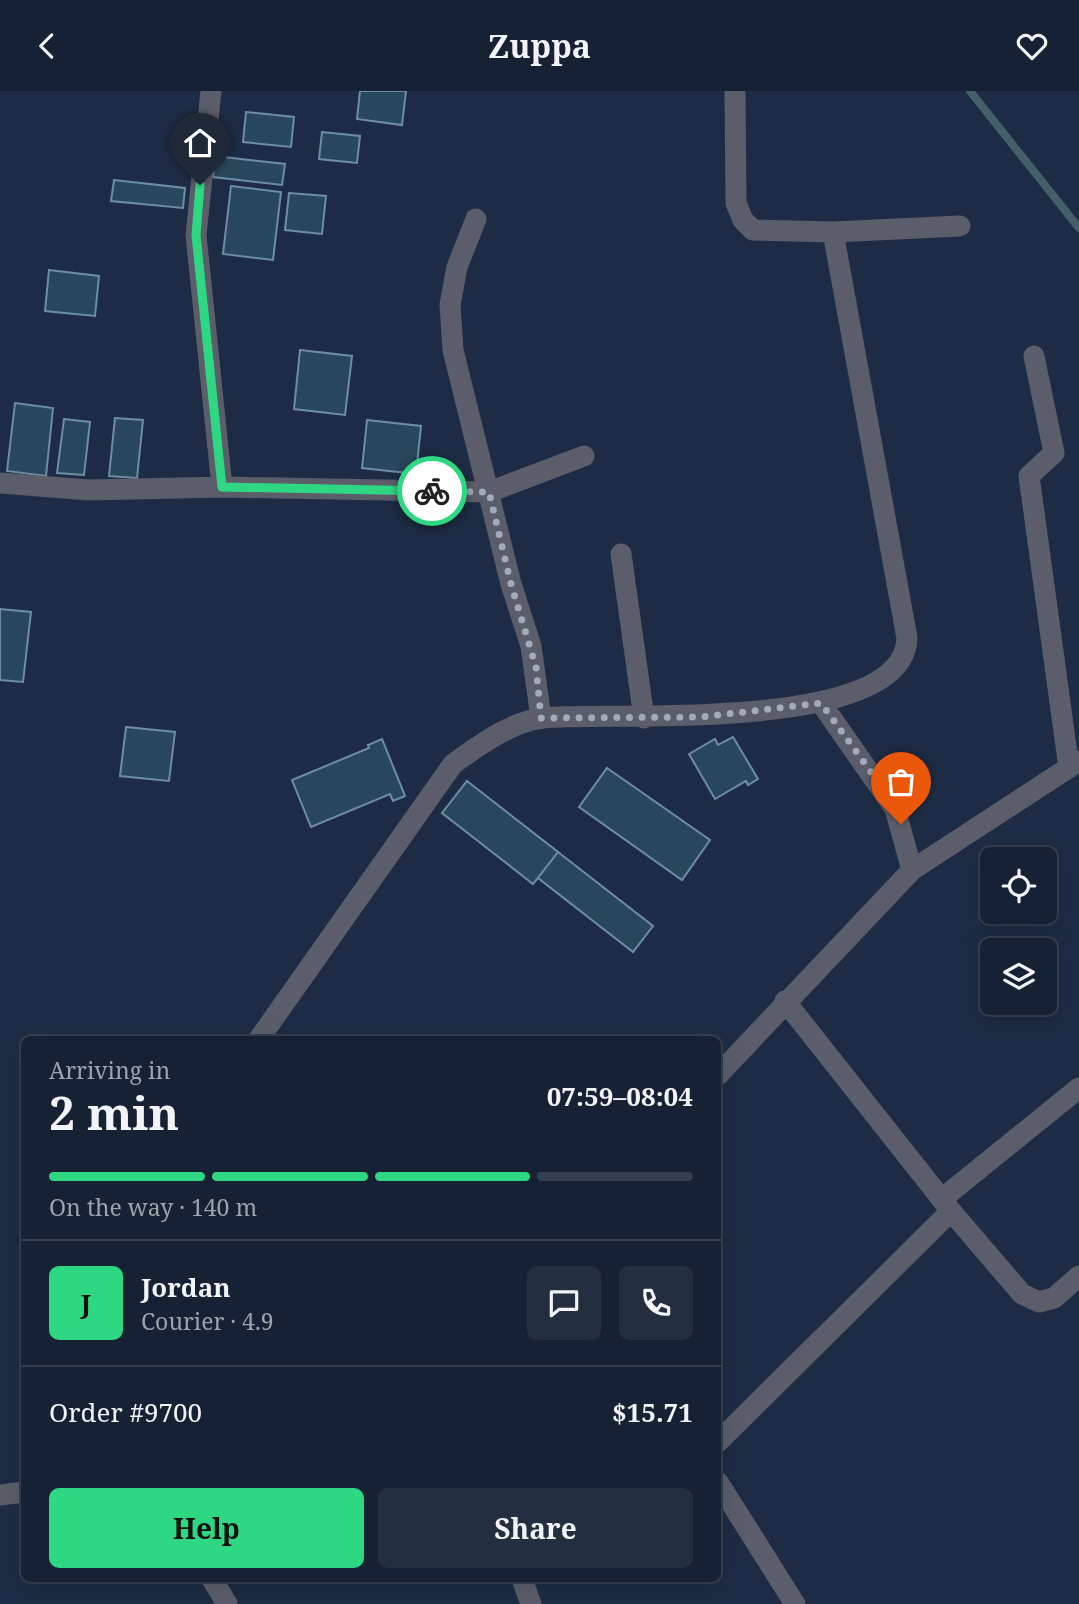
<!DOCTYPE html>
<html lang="en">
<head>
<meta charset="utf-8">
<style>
	:root { --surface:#162133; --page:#232e3f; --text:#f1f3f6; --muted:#9ea3ac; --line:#353e4e; --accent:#2ed883 }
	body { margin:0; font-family:"Noto Serif",serif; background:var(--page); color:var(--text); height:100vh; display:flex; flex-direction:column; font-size:26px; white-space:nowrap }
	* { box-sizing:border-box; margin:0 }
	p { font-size:23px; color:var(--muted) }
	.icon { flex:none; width:38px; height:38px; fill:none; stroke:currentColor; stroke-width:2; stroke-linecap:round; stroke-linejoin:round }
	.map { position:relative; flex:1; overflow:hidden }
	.sheet { position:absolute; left:21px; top:945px; width:700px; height:546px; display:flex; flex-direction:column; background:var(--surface); border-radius:10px; box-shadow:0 7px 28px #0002,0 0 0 2px var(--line) }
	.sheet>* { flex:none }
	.fabs { position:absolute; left:980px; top:756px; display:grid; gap:14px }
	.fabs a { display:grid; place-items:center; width:77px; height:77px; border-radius:10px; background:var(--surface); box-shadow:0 7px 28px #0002,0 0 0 2px var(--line); font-size:35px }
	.pin { position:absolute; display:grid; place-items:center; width:60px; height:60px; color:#fff; margin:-72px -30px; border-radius:50% 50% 50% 0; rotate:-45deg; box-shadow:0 0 7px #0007 }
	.pin .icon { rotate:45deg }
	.courier { position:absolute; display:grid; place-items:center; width:70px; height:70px; margin:-35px; border:5px solid #2ed883; border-radius:50%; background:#fff; color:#222; box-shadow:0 2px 9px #0007 }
	.overview em { font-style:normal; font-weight:700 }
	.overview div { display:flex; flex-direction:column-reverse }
	.overview { display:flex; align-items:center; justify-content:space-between; height:119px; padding:0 28px }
	h1 { font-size:46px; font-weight:700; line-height:52px }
	.bar { display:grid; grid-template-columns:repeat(4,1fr); gap:10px 7px; align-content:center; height:84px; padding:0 28px }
	.bar i { height:9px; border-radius:5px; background:var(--line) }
	.bar .current { background:var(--accent) }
	.bar p { grid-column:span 4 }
	.line { display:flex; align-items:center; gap:18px; padding:0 28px; border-top:2px solid var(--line) }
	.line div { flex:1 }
	.round { display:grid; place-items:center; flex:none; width:74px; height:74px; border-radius:10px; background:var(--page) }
	.cta { display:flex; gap:14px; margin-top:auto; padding:14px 28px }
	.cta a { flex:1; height:80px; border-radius:10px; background:var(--accent); color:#111; font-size:28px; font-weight:700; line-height:80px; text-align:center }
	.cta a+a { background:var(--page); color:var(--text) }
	header { display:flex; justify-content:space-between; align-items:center; height:91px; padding:0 28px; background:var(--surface); font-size:32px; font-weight:700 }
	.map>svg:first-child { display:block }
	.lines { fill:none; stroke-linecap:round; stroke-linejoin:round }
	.stream { stroke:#465e67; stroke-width:8 }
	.building { fill:#29475a; stroke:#6d8da2; stroke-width:2 }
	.minor { stroke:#5b5d6a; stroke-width:21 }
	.done { stroke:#a1abbc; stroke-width:7; stroke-dasharray:0 12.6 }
	.route { stroke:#2ed883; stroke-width:9 }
</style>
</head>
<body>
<header><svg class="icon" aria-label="back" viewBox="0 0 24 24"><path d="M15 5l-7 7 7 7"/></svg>Zuppa<svg class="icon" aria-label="heart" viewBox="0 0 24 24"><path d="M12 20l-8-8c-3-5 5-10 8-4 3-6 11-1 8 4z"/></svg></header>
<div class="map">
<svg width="1079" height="1513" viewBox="0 0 1079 1513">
	<rect width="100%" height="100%" fill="#1d2c44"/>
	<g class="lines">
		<path class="stream" d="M970 0 1079 137"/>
	</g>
	<path class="building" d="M360 0H406L402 34 357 28Z
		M246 21 294 26 291 56 243 51Z
		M322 41 360 45 357 72 319 68Z
		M215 65 285 73 282 94 213 86Z
		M114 89 185 97 183 117 111 110Z
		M231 95 281 101 273 169 223 163Z
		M289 102 326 105 322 143 285 139Z
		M49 179 99 185 95 225 45 220Z
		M300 259 352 265 345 324 294 318Z
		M15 312 53 317 46 385 7 380Z
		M115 327 143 329 137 387 109 385Z
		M64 328 90 331 84 384 57 382Z
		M367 329 421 335 416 383 362 377Z
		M0 518 31 521 23 591 0 589Z
		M126 636 175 641 169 690 120 685Z
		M733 646 758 688 748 694 746 690 715 708 689 663 715 648 718 654Z
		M382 648 405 705 393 710 390 703 311 736 292 689 369 657 368 654Z
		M607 677 710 749 682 789 579 716Z
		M467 690 558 761 533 793 442 722Z
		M558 761 653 835 633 861 538 787Z"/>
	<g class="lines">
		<path class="minor" d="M211 0 196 144 222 396
			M735 0 736 112 743 129 753 139 833 141 960 135
			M476 128 457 176 450 214 453 259 511 493 531 555 541 627
			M1034 265 1054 362 1029 385 1069 677
			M0 392 89 399 222 396 489 401 584 365
			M621 463 644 627
			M821 612 895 718 912 779
			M785 910 951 1120 1022 1203 1039 1211 1054 1207 1079 1185
			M259 948 453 673C480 654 510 631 543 627 610 620 904 644 907 547L833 141
			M718 984 912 779 1079 670
			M943 1107 1079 997
			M718 1351 951 1120
			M718 1391 795 1513
			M0 1404 24 1401
			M212 1488 227 1513
			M522 1488 531 1513"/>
	</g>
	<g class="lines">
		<path class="done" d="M432 400 489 401 511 493 536 576 541 627 701 626 821 612 882 696 901 733"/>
		<path class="route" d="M200 94 196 144 222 396 432 400"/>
	</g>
</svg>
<div class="fabs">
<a><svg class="icon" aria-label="locate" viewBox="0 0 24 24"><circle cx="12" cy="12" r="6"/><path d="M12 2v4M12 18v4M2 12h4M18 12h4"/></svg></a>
<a><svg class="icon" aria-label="layers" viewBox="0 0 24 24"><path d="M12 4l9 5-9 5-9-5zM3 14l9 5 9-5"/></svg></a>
</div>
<div class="pin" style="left:901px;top:733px;background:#ea580c"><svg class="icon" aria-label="bag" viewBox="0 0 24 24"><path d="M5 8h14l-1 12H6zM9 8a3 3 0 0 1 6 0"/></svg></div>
<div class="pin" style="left:200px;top:94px;background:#1f2937"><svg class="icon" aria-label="home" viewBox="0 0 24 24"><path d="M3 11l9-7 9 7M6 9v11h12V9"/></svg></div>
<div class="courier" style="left:432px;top:400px"><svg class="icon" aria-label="bike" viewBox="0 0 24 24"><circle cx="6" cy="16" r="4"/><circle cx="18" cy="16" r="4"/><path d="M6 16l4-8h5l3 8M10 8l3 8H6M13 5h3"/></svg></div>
<section class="sheet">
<div class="overview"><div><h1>2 min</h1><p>Arriving in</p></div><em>07:59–08:04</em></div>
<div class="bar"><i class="current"></i><i class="current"></i><i class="current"></i><i></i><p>On the way · 140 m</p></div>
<div class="line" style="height:126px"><b class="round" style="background:var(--accent);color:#111">J</b><div><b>Jordan</b><p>Courier · 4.9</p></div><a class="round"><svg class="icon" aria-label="chat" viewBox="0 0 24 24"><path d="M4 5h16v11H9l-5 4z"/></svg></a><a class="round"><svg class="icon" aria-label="phone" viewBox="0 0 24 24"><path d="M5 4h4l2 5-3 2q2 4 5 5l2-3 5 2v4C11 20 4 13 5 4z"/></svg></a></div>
<div class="line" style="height:91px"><div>Order #9700</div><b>$15.71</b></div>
<div class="cta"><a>Help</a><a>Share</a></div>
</section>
</div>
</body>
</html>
